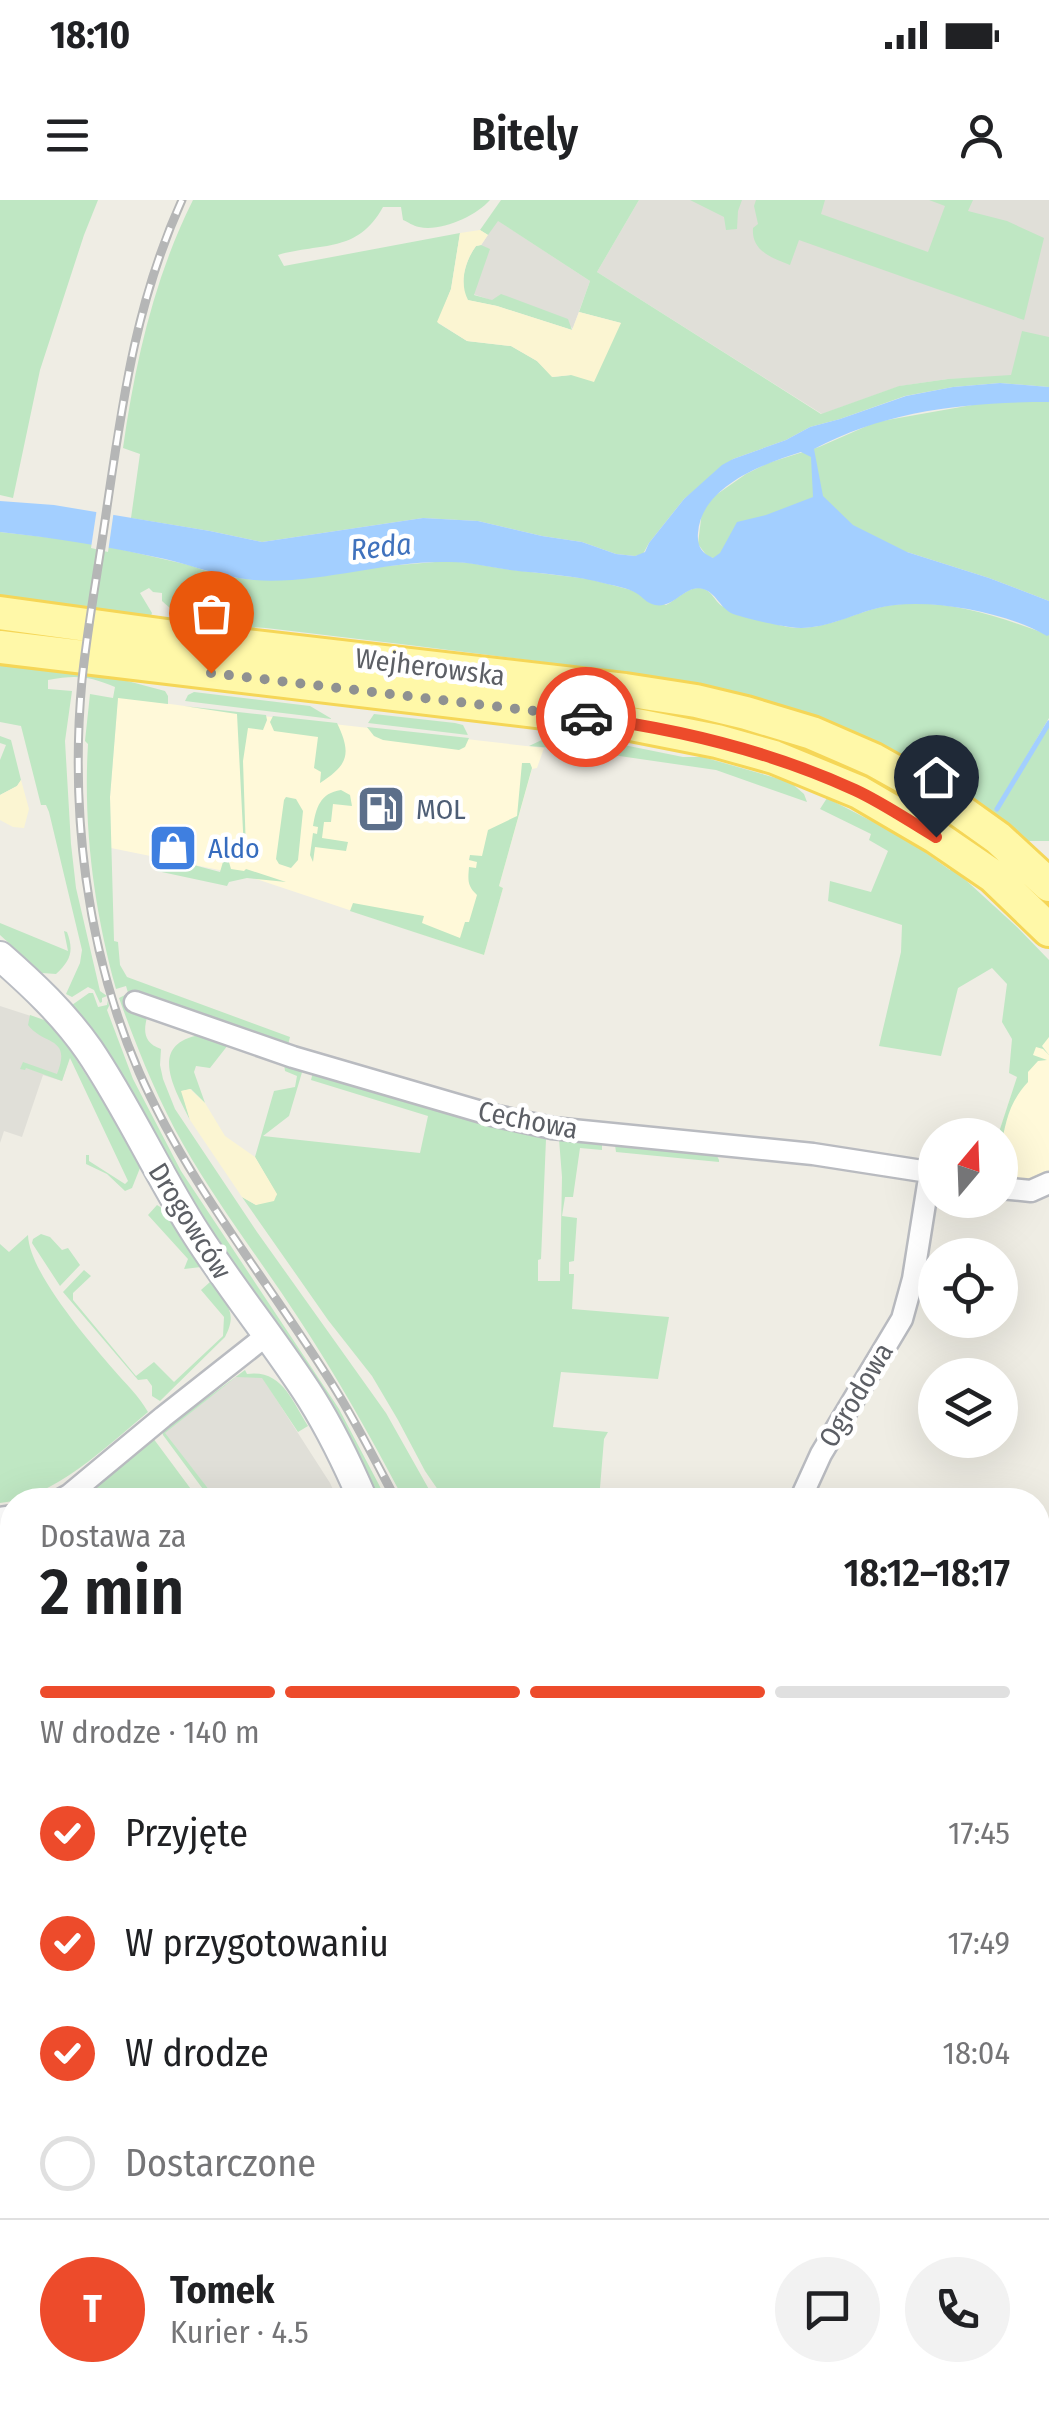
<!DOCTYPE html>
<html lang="pl">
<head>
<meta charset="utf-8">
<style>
	:root { --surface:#fff; --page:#f2f2f2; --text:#202124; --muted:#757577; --line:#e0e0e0; --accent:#ed4b2b }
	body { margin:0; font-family:"Fira Sans Condensed",sans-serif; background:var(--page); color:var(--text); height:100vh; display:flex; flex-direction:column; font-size:38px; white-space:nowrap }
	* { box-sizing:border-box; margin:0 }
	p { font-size:32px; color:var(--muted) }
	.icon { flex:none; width:55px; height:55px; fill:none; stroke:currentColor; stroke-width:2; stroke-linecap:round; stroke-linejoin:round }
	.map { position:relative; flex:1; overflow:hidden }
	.panel { position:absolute; left:0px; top:1288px; width:1050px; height:932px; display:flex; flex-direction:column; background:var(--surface); border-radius:40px 40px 0 0; box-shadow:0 10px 40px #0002 }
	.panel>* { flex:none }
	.needle { width:65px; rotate:19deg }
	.buttons { position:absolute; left:918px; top:918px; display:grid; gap:20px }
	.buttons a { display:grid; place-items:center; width:100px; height:100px; border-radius:50%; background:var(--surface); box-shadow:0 10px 40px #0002; font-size:50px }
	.pin { position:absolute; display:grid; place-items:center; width:85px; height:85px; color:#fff; margin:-102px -42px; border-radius:50% 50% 50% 0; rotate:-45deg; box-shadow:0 0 10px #0007 }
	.pin .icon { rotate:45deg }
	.courier { position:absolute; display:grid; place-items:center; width:100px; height:100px; margin:-50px; border:8px solid #ed4b2b; border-radius:50%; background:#fff; color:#222; box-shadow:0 2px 12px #0007 }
	.headline em { font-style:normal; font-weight:600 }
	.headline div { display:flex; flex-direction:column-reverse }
	.headline { display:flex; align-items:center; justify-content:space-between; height:170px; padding:0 40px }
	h1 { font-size:65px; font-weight:600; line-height:75px }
	.bar { display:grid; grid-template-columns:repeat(4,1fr); gap:15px 10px; align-content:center; height:120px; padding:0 40px }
	.bar i { height:12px; border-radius:8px; background:var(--line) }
	.bar .on { background:var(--accent) }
	.bar p { grid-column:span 4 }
	.line { display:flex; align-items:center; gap:25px; padding:0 40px; border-top:2px solid var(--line) }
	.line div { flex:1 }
	.round { display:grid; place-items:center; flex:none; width:105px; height:105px; border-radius:52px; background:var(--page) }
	ol { padding:0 40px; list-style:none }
	li { display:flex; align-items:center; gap:30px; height:110px }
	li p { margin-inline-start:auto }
	li .icon { padding:10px; border-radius:50%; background:var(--accent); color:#fff; stroke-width:4 }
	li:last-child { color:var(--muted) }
	li i { width:55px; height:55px; border:5px solid var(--line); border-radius:50% }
	.status { display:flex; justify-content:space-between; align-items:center; height:70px; padding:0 50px; background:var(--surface); direction:ltr }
	.status svg { height:28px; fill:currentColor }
	header { display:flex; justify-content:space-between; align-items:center; height:130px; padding:0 40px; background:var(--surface); font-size:45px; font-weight:600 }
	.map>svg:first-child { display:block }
	.commercial { fill:#fff9d9 }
	.industrial { fill:#e0dfd8 }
	.education { fill:#dfdcd2 }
	.green { fill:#bfe7c3 }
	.sand { fill:#fbf5d2 }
	.water { fill:#a3cfff; fill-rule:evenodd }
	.pier { fill:#efede4 }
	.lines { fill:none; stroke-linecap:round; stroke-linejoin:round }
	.stream { stroke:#a3cfff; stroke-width:5 }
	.street-casing { stroke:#b9bbc0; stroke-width:25 }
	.secondary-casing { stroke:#b9bcc2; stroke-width:32 }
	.primary-casing { stroke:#f5d657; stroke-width:38 }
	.street { stroke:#fff; stroke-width:20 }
	.secondary { stroke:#fff; stroke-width:28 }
	.primary { stroke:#fff8a8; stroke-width:32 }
	.rail-casing { stroke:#b5b6b6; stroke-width:9 }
	.rail { stroke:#fff; stroke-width:5; stroke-dasharray:15; stroke-linecap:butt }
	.done { stroke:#8f9191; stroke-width:10; stroke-dasharray:0 18 }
	.route { stroke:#ed4b2b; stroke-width:12 }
	.labels { text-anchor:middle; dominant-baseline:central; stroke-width:9; stroke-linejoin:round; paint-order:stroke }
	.street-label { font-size:28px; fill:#5c5f65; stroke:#fff }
	.service-label { font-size:28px; fill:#4e5e75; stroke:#fff; text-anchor:start }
	.shop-label { font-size:28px; fill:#366cbe; stroke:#fff; text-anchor:start }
	.water-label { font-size:30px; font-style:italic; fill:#4072bd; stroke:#fff }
</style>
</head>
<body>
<div class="status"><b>18:10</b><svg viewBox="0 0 49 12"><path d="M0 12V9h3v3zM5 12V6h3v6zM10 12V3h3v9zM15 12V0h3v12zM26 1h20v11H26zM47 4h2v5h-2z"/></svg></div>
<header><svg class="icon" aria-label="menu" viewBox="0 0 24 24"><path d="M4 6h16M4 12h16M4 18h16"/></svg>Bitely<svg class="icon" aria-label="person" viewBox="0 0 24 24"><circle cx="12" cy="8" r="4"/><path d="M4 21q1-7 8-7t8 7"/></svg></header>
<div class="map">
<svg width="1049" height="2219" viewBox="0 0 1049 2219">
	<rect width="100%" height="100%" fill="#efede4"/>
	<path class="commercial" d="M118 497 237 513 544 548 537 568 532 569 499 686 503 688 484 755 244 675 111 648 110 597Z
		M1049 819V974L1032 979 1000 976 998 935 1029 842Z"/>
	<path class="industrial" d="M639 0H1049V176L948 179 900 186 822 214 597 72Z
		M497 20 590 81 573 128 464 91 472 60Z
		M0 806 34 817 70 856 62 881 43 875 22 937 4 931 0 943Z
		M236 1177H262L330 1283 338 1300H217L164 1233Z
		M338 2208H569L576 2219H341Z"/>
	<path class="education" d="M1038 1857 1049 1858V2050L1038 2061Z"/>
	<path class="green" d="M0 0H98L84 35 40 170 13 298 0 295Z
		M193 0H490C476 16 441 32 419 27 413 26 408 22 403 20L401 7H383C357 54 322 42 278 55L284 66 460 33 451 89 438 123 467 141 511 146 537 161 553 177 571 175 621 123 579 112 590 81 498 21 488 35 480 30 501 0H639L597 72 821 214 899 186 948 179 1011 175 1022 131 1049 137V187L1000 183 953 187 905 196 840 219 810 227 786 240 733 259 684 299 649 343 643 354 635 356 616 354 582 342 542 336 478 321 423 318 262 342 210 331 131 318 140 254 123 248C135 163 154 78 193 0Z
		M690 0H742L738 11 737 29 726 30 724 17Z
		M756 0H825L821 14 928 52 945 6 929 0H973L968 11 1007 21 1044 38 1024 120 799 40 790 65C772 58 751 51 753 28L758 24 754 6Z
		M481 45 490 49 474 95 492 100 501 94 568 119 572 130 497 106 467 100C459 82 465 61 476 46Z
		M989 202H1049V401L989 378 907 352 713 358 707 356 698 344 702 311 713 297 746 274 768 263 819 247 876 222Z
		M0 332 89 342 189 365 221 376 256 380 331 374 375 367 447 361 470 363 505 369 589 379 631 390 666 405C676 400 688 387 699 388 712 389 714 401 722 406 732 412 777 425 788 427 824 433 858 409 893 405 947 398 1000 417 1049 435V518L996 608 999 609 1049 526V641H1029L1017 637 822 521 767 501 703 485 606 470 417 446 266 428 210 425 180 417 162 401V393L153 392 149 388 140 393 152 413 150 419 76 412 43 402 0 398Z
		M0 462 86 470 165 491 168 496V504L118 498 110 597 114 741 118 742 120 765 127 777 290 837 288 845 129 796 126 786 116 789C94 710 83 626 88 544L85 541 90 494 113 498 115 487C88 476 76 475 48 480V489L72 491 65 541 71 644 76 688 100 791 107 796 102 798V802L100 803 94 790 88 787 72 797 66 794 80 763 82 750 49 612 46 605H41L21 526 0 522Z
		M194 492 310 506 332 519 185 501 188 495Z
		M595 503 699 517 791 540 899 584 1049 696V705L1012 670 990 654 859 582Z
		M184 506 266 515 267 520 263 530 248 528 243 561 246 651 244 650 237 514Z
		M374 514 455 523 463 525 468 535 368 523Z
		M273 516 337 523C352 554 348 565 320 583L321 572 314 568 318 537 274 531 270 522Z
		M367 527 469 538 465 547 459 550 383 540 374 536Z
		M0 536 11 540 21 580 17 586 0 595V560L6 545 0 543Z
		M556 536 614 543 683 557H703L790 582 804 594 807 602 716 570 578 550 529 546 546 538Z
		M522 563H530L532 568 499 686 503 688 484 755 350 711 353 703 424 716 422 723 460 738 465 722H469L477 695C467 686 468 680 469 667L476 668 477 662 469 660 470 655 482 656 488 630 517 616Z
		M341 590 350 595 352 606 333 604 331 622H324L322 638 348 642 346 651 315 647 313 662 310 655 313 633 317 634 318 627 313 626C316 608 320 593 341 590Z
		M286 597 296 599 303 611 298 660 291 668 279 664 276 659 284 600Z
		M827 598 908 640 950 670V668L958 673 1017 727 1049 760V837L1042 846 1049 855 1043 849 1036 847 1033 855 1047 860 1038 861 1028 872V882C1008 904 1006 922 1000 951L998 935 1017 877 1009 873 1012 839 1002 822 1007 784 992 768 958 788 941 856 879 846 901 752 902 725 828 701 830 681 871 692 888 651 869 640 871 634 820 609Z
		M220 650 226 652 231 669 244 671 246 669 286 682 247 678 229 682 227 686 157 671 160 656 220 672 225 655Z
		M0 723 68 751 64 731 67 732C74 751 71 760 56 774L42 773 0 735Z
		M89 793H93L98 807 107 805 108 800 109 806 107 810 133 879 181 971 339 1209 387 1300H375L247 1090 72 811 74 807 72 805Z
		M125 795 129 807 148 814C143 830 143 843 161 849L160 865 163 879 175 909 257 1032 386 1213 435 1300H404C371 1237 336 1175 297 1116 259 1058 217 1004 183 944 157 898 137 848 119 798Z
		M30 815 47 821 70 850 103 901 140 968 132 988 125 991 107 974 86 964V955H89V961L125 984 128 981 70 858 62 881 26 868 25 870 20 869 23 862 57 874C72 836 44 846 28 825Z
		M200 835 228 845 210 868 196 866 194 872 205 903 191 889 182 891 190 920C175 890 147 844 200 835Z
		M284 864 303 869 289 916 263 936 420 953 428 916 311 880 313 872 481 924 546 939 541 1059 538 1060V1081H560L562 977 559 939 602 944V950L580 948 573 997H565L562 1016 577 1018 574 1061 569 1062V1074H574L572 1109 669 1117 658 1179 561 1172 553 1227 608 1232 604 1239 599 1300H445L425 1271 398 1220 372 1176 328 1120 242 997 256 1005 277 995 255 957 274 891 295 887 297 876 285 871Z
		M615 945 717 956 719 960V962L616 952Z
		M157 1005 162 1008 201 1067 184 1069 188 1059 148 1015Z
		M41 1034 50 1037 62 1050 68 1048 80 1065 60 1086 32 1043 33 1039Z
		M28 1035C29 1072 88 1140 113 1169 125 1183 139 1196 148 1212 106 1247 54 1298 0 1303V1044L9 1052Z
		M84 1070 91 1076 73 1093V1100L136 1176 154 1162 174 1182 223 1136 224 1117 201 1090 210 1082C225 1103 239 1111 225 1137L160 1201 152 1196V1186L147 1179 138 1180 63 1092Z
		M245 1170 247 1174C282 1169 292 1201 308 1226L298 1232 262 1178 236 1177 165 1233 217 1300H211L163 1235 162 1231Z
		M153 1238 199 1300H75Z
		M12 1325V1435L0 1424V1327Z
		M0 1517 12 1527V1633L0 1629V1612L12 1581 4 1577 5 1574 0 1572Z
		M1038 1653H1049V1720H1038Z
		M0 1671 12 1676V1727L0 1728Z
		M1038 1778H1049V1946L1044 1945 1046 1909 1038 1907Z
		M12 1846V1942L0 1944V1868L11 1862 5 1848Z
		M12 2040V2091L0 2099V2042Z
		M310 2208H384L393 2219H310Z
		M614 2208H675L680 2219H621Z"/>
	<path class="sand" d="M480 30 488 35 481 45 476 46C465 61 459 83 468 100L497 106 572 130 579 112 621 123 594 182 571 175 552 177 537 161 511 146 467 141 437 122 451 89 460 33Z
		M21 580 29 609 24 628 13 627 0 620V595L17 586Z
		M190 889 205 903 225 936 255 957 277 994 274 1001 256 1005 242 997 190 920 181 891Z"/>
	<path class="water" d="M1000 183 1049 187V202C968 202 887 210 814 249L823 296 853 325 907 352 989 378 1049 401V435L1047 436C1007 412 924 396 878 408 850 415 820 432 790 427 779 426 739 417 731 413 720 407 715 392 703 389 685 384 674 409 655 405 646 403 643 397 636 393 628 388 616 386 607 384 575 375 542 374 510 370 489 367 470 362 449 362 384 360 318 385 253 380 222 377 194 366 165 359 110 347 56 338 0 332V301L54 305 210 331 262 342 423 318 478 321 542 336 582 342 616 354 635 356 645 352 649 343 684 299 722 265 733 259 786 240 810 227 840 219 906 196 953 187ZM801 252 811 257 813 297 766 315 737 322 720 353 713 358C701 353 697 346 698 333 701 287 762 264 801 252Z"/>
	<path class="pier" d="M97 308 114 310 108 352 91 348Z"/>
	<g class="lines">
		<path class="stream" d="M997 609 1049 523"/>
		<g class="street-casing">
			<path id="street" d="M135 802 293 857 492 915 552 928 813 954 935 973
				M1000 988 1031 991 1049 983
				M60 1300 69 1295 163 1217 267 1135
				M800 1300 821 1254 902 1119 913 1079 930 972
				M0 1318 12 1316
				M1038 1488 1049 1489
				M0 1760 12 1787
				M0 1963 12 1961
				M0 2112 12 2106
				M153 2208V2219"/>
		</g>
		<g class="secondary-casing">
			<path id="secondary" d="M0 756C32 784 64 814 89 850 129 909 158 975 197 1035 233 1091 275 1142 311 1198 331 1230 348 1265 363 1300
				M1038 2093 1049 2082
				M297 2208 299 2219
				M750 2208 755 2219
				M905 2219 917 2208"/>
		</g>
		<g class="primary-casing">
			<path id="primary" d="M0 413 196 440 625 490 696 501 746 513 812 533 874 560 942 598 998 638 1049 685
				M0 447 611 520 717 541 774 557 859 592 936 637 993 676 1049 730"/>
		</g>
		<use href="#street" class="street"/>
		<use href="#secondary" class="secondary"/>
		<use href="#primary" class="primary"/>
		<g class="rail-casing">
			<path id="rail" d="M182 0C136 102 123 198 107 307 99 365 88 422 82 480 70 611 86 750 139 872 189 986 269 1082 334 1187 357 1224 376 1262 396 1300
				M0 1475 12 1487
				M594 2208 601 2219
				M680 2208 685 2219"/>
		</g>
		<use href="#rail" class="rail"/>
	</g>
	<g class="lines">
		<path class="done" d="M211 473 586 517"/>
		<path class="route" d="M586 517C679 529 770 551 855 590 883 603 909 621 936 637"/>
	</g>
	<defs>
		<g id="fuel-square" transform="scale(2.5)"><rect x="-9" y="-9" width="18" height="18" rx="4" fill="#5c6f8a" stroke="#fff"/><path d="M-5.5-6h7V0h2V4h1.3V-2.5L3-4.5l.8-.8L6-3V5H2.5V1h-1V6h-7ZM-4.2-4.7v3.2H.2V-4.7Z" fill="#fff"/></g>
		<g id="shop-square" transform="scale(2.5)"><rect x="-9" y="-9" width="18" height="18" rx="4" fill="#3f7fe0" stroke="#fff"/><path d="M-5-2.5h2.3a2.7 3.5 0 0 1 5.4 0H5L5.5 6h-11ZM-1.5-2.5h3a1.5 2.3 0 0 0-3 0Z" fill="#fff"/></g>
	</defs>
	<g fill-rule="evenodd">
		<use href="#fuel-square" x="381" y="609"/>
		<use href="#shop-square" x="173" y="648"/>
	</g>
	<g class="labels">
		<g class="street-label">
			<text transform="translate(430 467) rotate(7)">Wejherowska</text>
			<text transform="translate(528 920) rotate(11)">Cechowa</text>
			<text transform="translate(190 1021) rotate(58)">Drogowców</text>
			<text transform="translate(856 1195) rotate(-59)">Ogrodowa</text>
		</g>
		<g class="service-label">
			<text x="416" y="609">MOL</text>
		</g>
		<g class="shop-label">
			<text x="208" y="648">Aldo</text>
		</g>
		<g class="water-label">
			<text transform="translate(381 347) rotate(-6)">Reda</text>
		</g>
	</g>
</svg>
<div class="buttons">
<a><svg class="needle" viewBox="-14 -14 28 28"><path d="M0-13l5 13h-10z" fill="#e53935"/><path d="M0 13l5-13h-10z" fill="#757577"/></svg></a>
<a><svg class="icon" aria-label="locate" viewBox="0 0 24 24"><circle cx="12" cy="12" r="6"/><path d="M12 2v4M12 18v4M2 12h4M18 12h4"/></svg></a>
<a><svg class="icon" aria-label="layers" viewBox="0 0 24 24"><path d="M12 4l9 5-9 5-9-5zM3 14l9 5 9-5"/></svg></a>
</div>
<div class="pin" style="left:211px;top:473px;background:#ea580c"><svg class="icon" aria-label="bag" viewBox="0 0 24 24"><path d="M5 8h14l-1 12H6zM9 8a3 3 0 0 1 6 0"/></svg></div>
<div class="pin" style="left:936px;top:637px;background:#1f2937"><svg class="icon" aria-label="home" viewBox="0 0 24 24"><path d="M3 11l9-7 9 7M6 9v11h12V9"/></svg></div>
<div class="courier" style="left:586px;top:517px"><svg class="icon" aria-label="car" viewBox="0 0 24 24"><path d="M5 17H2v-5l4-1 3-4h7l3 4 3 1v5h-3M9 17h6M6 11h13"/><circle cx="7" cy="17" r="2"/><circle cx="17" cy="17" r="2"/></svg></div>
<section class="panel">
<div class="headline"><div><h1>2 min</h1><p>Dostawa za</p></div><em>18:12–18:17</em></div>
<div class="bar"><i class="on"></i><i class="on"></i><i class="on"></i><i></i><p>W drodze · 140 m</p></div>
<ol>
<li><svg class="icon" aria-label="check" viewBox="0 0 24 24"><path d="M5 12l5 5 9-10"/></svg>Przyjęte<p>17:45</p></li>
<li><svg class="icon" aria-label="check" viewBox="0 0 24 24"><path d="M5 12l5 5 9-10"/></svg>W przygotowaniu<p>17:49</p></li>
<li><svg class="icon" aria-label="check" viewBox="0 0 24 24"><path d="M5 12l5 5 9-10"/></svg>W drodze<p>18:04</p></li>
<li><i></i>Dostarczone</li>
</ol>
<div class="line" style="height:180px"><b class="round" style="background:var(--accent);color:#fff">T</b><div><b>Tomek</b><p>Kurier · 4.5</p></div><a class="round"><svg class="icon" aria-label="chat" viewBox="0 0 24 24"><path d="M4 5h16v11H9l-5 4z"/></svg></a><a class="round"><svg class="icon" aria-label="phone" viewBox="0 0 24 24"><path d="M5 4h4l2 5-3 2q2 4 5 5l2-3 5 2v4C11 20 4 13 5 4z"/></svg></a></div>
</section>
</div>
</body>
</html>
